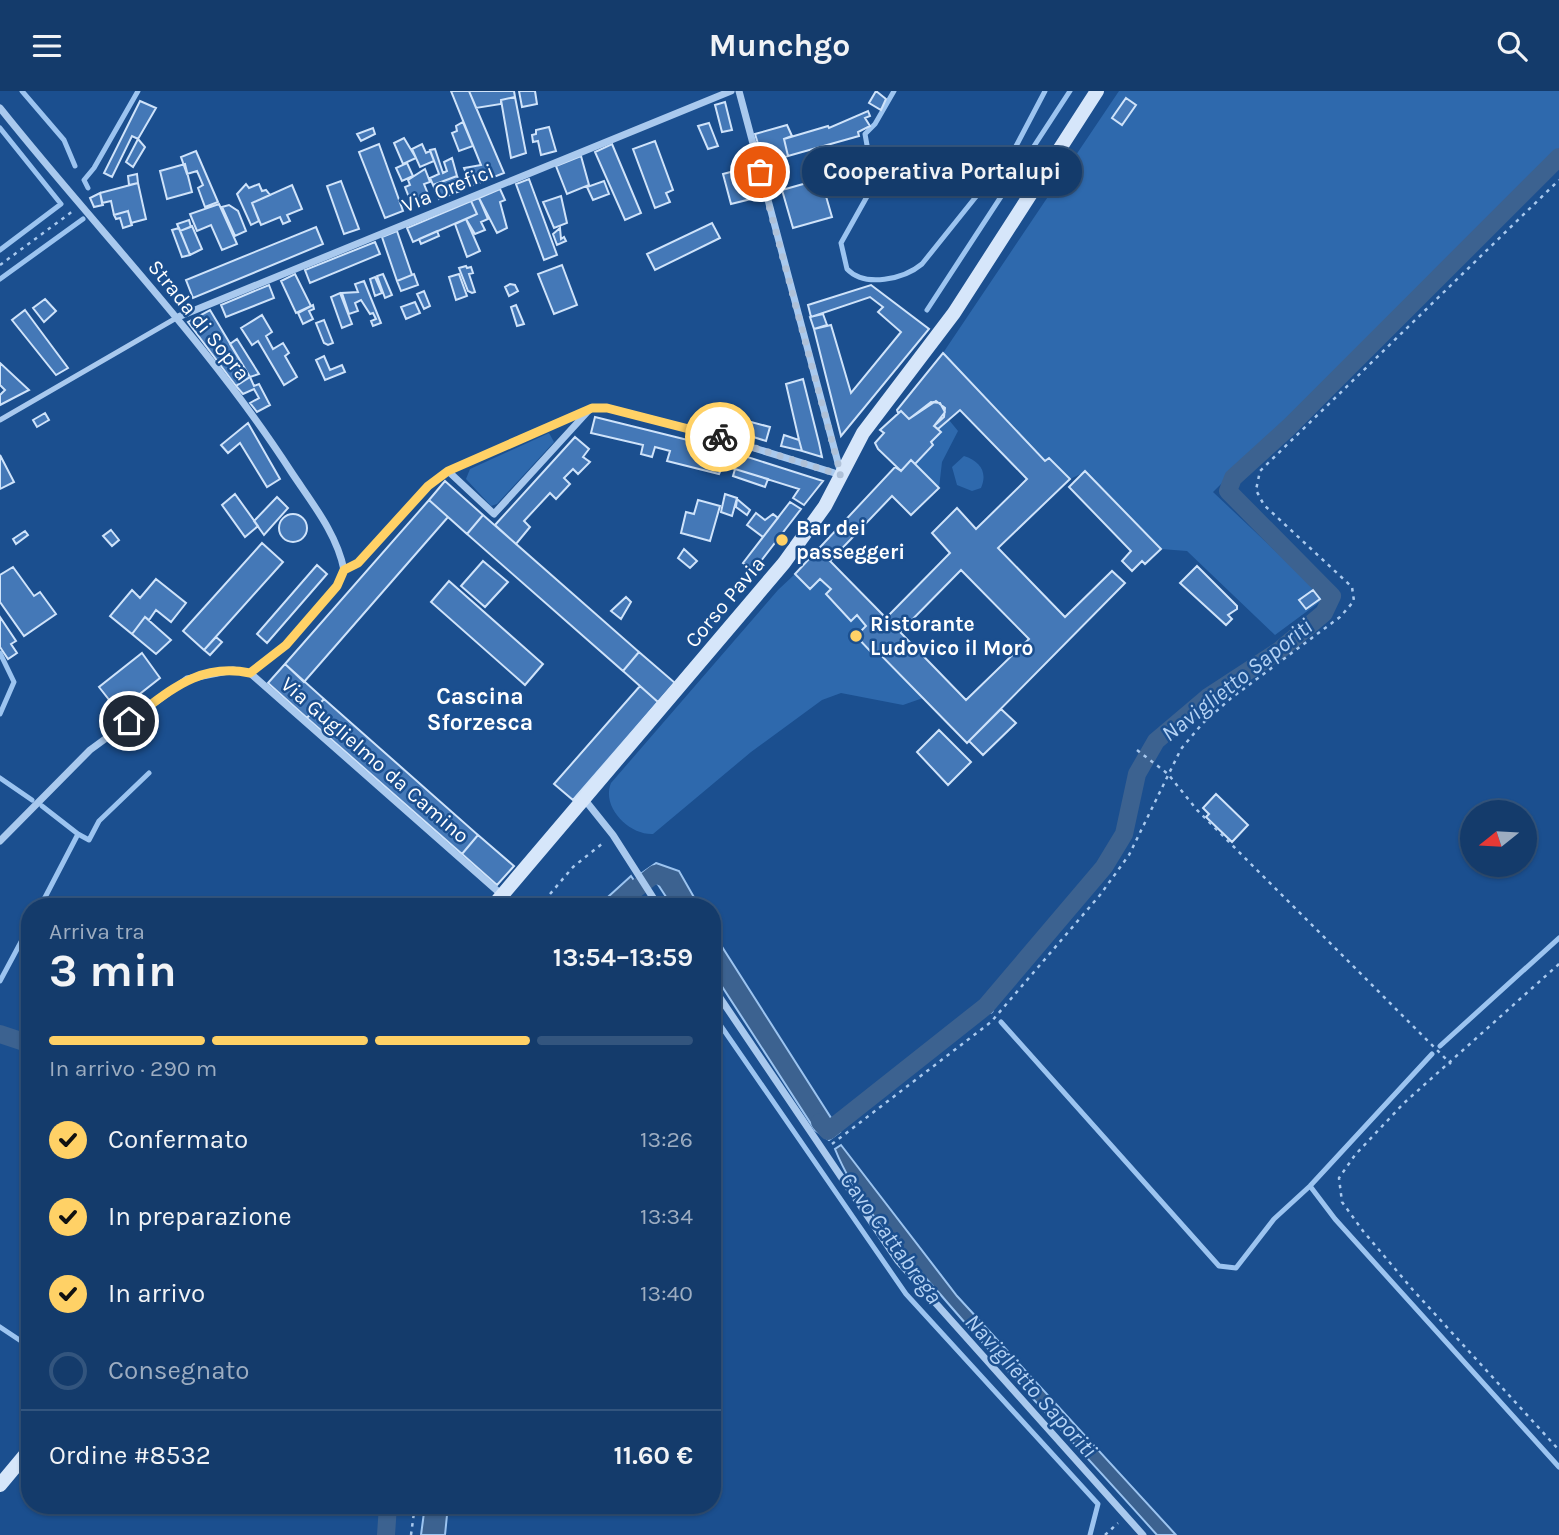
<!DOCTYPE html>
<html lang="it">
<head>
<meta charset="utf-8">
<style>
	:root { --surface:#143b6b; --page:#214673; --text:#f1f3f6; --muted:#9dadc1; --line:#33557e; --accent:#ffd166 }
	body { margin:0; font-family:Karla,sans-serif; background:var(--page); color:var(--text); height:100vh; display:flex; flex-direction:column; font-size:26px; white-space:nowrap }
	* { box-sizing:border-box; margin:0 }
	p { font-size:23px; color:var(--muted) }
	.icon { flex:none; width:38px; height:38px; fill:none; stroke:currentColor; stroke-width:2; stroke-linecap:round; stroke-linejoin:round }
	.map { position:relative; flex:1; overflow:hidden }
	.panel { position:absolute; left:21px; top:807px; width:700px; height:616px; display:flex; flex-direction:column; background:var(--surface); border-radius:28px; box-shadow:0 2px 5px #0004,0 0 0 2px var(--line) }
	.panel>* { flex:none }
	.needle { width:46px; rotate:252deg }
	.tools { position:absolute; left:1460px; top:709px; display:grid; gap:14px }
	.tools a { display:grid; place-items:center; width:77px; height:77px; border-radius:50%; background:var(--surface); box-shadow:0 2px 5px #0004,0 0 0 2px var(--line); font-size:35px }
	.pin { position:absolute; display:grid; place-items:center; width:60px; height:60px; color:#fff; margin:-30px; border:4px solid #fff; border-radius:50%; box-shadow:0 2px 7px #0007 }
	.courier { position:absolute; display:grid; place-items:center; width:70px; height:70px; margin:-35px; border:5px solid #ffd166; border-radius:50%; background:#fff; color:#222; box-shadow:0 2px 9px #0007 }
	.bubble { position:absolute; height:49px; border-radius:24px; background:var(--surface); box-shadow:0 2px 5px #0004,0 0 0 2px var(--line); font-size:23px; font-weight:700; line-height:49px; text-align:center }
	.summary em { font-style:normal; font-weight:700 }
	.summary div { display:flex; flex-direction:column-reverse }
	.summary { display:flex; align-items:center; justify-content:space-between; height:119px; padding:0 28px }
	h1 { font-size:46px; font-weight:700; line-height:52px }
	.bar { display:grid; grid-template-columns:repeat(4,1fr); gap:10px 7px; align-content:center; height:84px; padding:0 28px }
	.bar i { height:9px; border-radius:5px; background:var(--line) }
	.bar .selected { background:var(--accent) }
	.bar p { grid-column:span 4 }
	.line { display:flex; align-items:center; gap:18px; padding:0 28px; border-top:2px solid var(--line) }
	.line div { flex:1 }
	ol { padding:0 28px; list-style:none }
	li { display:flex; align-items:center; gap:21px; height:77px }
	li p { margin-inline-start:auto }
	li .icon { padding:7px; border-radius:50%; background:var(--accent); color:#111; stroke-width:4 }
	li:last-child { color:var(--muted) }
	li i { width:38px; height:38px; border:4px solid var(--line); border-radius:50% }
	header { display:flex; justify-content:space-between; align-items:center; height:91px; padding:0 28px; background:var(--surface); font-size:32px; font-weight:700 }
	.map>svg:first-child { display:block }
	.green { fill:#2e69ad }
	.water { fill:#3c6290; stroke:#9cc4f0; stroke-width:2 }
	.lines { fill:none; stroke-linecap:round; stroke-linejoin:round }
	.stream { stroke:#9cc4f0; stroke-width:5 }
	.canal { stroke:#3c6290; stroke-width:18 }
	.building { fill:#4478b7; stroke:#cfe3fa; stroke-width:2; fill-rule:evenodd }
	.path { stroke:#a9c9ee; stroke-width:2.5; stroke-dasharray:3.5 5; stroke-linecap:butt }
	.lane { stroke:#a9c9ee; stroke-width:5 }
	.street { stroke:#a9c9ee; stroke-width:7 }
	.secondary { stroke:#d6e6fa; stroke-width:14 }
	.done { stroke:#afc1d8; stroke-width:7; stroke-dasharray:0 12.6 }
	.route { stroke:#ffd166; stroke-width:9 }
	.poi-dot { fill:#ffd166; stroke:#1b4f8f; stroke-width:2.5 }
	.labels { text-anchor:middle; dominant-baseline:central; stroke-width:5; stroke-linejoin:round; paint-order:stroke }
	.street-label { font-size:21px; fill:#fff; stroke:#1b4f8f }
	.poi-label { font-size:21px; font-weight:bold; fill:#fff; stroke:#1b4f8f; text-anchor:start }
	.water-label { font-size:23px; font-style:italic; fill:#b5d3f5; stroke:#1b4f8f }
	.neighbourhood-label { font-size:23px; font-weight:bold; fill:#fff; stroke:#1b4f8f }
</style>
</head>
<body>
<header><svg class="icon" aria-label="menu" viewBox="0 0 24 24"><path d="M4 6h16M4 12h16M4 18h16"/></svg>Munchgo<svg class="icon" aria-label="search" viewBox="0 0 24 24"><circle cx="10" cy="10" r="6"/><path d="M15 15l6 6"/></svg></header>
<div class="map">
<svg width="1559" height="1444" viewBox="0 0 1559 1444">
	<rect width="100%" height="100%" fill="#1b4f8f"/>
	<path class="green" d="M1119 0H1559V58L1213 401 1325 507 1275 544 1187 460 1161 458 1085 381 1070 388 1049 367 1045 370 943 262Z
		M949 329 958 340 942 371 939 397 915 373 933 355 931 351 940 342 938 338Z
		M549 342 554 351 497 413 491 415 466 388 470 378Z
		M964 365C980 370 988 381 981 397L972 400 957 394 952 376Z
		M795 483 810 498 820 488 831 498 826 504 851 529 857 524 866 535 856 546 870 560 874 557 923 607 903 614 841 602 822 609 751 661 653 743C629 744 601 716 611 692L778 499Z"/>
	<path class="water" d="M656 772 679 780 699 815H672L657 792 650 793 642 782Z
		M631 785 642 801 623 815H598Z
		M712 840 840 1041 829 1049 815 1039 712 880Z
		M841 1054 957 1205 1176 1444H1157C1085 1363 1010 1285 940 1203 901 1159 857 1113 835 1058Z
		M425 1414H448L445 1444H421Z"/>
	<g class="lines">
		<path class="stream" d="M22 0 64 49 75 75
			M894 0 875 33 865 43 874 93 841 152 847 178C865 197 904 188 922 173L1015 57 1045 0
			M0 37 61 113 0 159
			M88 97 84 89 94 77 138 0
			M0 188 83 128
			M927 219 1070 0
			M0 562 14 591 0 623
			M0 687 32 709
			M78 743 89 749 99 730 149 682
			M633 800 643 816
			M40 816 78 743 42 715
			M0 890 30 834
			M986 915 991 920
			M712 922 906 1203 1098 1413 1090 1444
			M1001 931 1219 1175 1236 1177 1274 1128 1310 1095 1432 963
			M1440 955 1559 847
			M1310 1095 1335 1128 1559 1376
			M0 1236 30 1256"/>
		<path class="canal" d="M613 816 655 783 668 788 685 816
			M0 943 30 953
			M820 1031 828 1040 986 915 1104 776 1124 743 1137 683 1156 650 1208 606 1280 559 1324 522 1332 505 1228 400 1233 387 1289 336 1559 66
			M386 1444 388 1414"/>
	</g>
	<path class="building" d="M451 0H469L504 82 471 95 464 77 481 74Z
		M469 0H514L515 6 501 9V13L476 17Z
		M519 0H535L537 13 522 16Z
		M876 0 886 8 881 19 869 12Z
		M515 6 526 62 511 67 501 9Z
		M1126 7 1136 14 1122 34 1112 27Z
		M140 10 156 17 138 48 132 45 112 86 104 82Z
		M725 11 732 39 722 41 715 14Z
		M868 20 870 25 865 27 870 35 858 41 859 45 788 65 784 48 828 35 829 37Z
		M463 31 473 55 459 60 452 42 457 40 456 35Z
		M709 32 718 55 708 58 698 35Z
		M787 34 792 45 784 48 788 65 764 72 755 43Z
		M549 36 556 60 541 64 538 50 533 51 532 44 536 43V39Z
		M373 37 375 43 361 50 357 43Z
		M404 47 416 67 403 73 394 52Z
		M138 48 145 56 133 76 126 71Z
		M655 50 673 99 666 102 670 111 655 117 633 58Z
		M379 53 403 120 385 127 359 61Z
		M422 53 426 62 430 60 434 70 420 76 412 58Z
		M612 53 641 122 625 129 595 61Z
		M435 58 443 82 447 80 444 71 452 67 457 85 433 94 430 87 439 83 430 59Z
		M196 60 218 111 205 116 198 97 203 94 197 80 187 83 181 66Z
		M581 65 589 94 567 103 556 75Z
		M865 69 869 84 851 88 848 74Z
		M407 72 413 85 402 90 396 77Z
		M185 73 192 101 167 108 160 80Z
		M425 78 430 91 424 93 428 103 410 109 405 96 410 94 408 89Z
		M742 78 751 108 731 113 723 83Z
		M137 83 138 92 129 94 128 85Z
		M457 85 463 99 439 108 433 94Z
		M529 88 557 164 544 169 516 93Z
		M821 88 832 126 793 137 782 99Z
		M341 90 359 138 344 143 327 95Z
		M604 90 609 103 593 109 587 96Z
		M138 92 146 128 131 132 128 120 114 124 111 110 102 112 100 102Z
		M246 93 249 97 259 93 262 100 266 99 270 104 252 112 259 130 251 134 237 103Z
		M292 94 302 118 287 124 290 130 283 133 280 126 261 134 252 112Z
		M500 98 505 109 500 111 507 137 497 142 479 107Z
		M100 102 103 114 94 116 90 107Z
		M561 105 567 132 554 137 543 111Z
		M479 107 488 128 481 131 485 139 475 143 466 128 477 123 471 110Z
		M471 110 477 123 413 151 407 137Z
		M219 113 237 153 222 159 211 134 197 140 190 123Z
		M229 114 238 120 246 140 235 145 222 116Z
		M128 120 132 134 123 137 120 127 116 128 114 124Z
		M466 128 480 160 467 166 455 133Z
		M189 129 191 136 180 140 177 133Z
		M712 132 720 147 655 179 647 163Z
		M192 135 202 158 190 164 180 140Z
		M316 136 323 153 193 207 186 189Z
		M179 137 190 164 182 166 172 139Z
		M560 137 561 148 564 146 566 150 557 154 553 143Z
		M397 140 412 184 397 190 382 146Z
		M437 140 439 145 421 153 419 148Z
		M375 151 380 163 310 192 305 179Z
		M562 174 577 214 554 223 538 183Z
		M466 175 467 177 471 176 473 182 469 183 475 201 472 202 468 200 459 177Z
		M295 183 311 215 296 222 281 190Z
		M383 183 392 204 385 207 377 185Z
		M414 183 418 194 401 200 397 190Z
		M459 183 467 205 456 209 449 186Z
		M375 186 382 202 375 205 370 188Z
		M364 190 381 232 373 235 371 230 376 228 373 222 370 223 361 209 355 212 358 220 349 223 342 202 358 201 355 193Z
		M510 193 515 194 518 200 509 205 505 196Z
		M269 194 274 207 226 226 221 214Z
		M871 194 929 238 841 345 814 238 831 234 851 302 901 241 878 221 883 216 870 206 811 226 808 214Z
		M424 200 430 215 424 218 417 203Z
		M340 202 352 233 342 237 331 206Z
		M45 208 56 220 44 231 33 217Z
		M415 211 420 222 406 228 401 216Z
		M313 214 314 218 309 220 313 228 303 233 298 222Z
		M516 214 524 233 517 235 511 216Z
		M25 219 45 246 68 277 56 284 12 229Z
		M210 219 250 286 236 295 188 231Z
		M823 223 827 234 814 238 810 226Z
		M262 224 272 241 266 245 273 258 283 252 289 262 285 265 297 286 284 294 258 250 252 254 241 237Z
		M324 229 333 252 328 254 324 252 316 232Z
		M237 248 259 283 250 286 230 253Z
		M943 262 1045 370 1049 367 1070 388 998 457 1065 526 1112 480 1125 492 967 652 874 557 870 560 856 545 866 535 857 524 851 530 826 503 831 498 820 488 810 498 795 483 895 376 901 380 911 369 939 397 911 424 892 405 830 470 886 527 950 462 932 442 957 417 976 438 1027 388 960 319 938 338 934 335 945 321 940 312 931 311 909 328 901 320 898 322 897 319ZM961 479 1029 548 966 609 900 541Z
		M324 265 330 279 342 274 345 281 325 289 316 269Z
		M0 272 29 299 0 314V304L5 299 0 294Z
		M250 286 254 295 259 293 270 314 257 321 250 312 259 307 254 298 243 303 236 295Z
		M803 288 819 352 822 366 802 360 799 349 786 293Z
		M936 310 945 317 944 326 934 335 941 341 931 351 933 354 915 373 911 369 901 380 878 358 875 352 884 342 880 339 901 320 909 328Z
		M45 322 49 329 37 336 33 329Z
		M595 326 716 356 823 390 804 414 793 407 799 398 735 378 723 374 719 383 667 370 670 360 655 356 652 366 641 363 643 354 591 342Z
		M751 331 770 336 766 350 747 344Z
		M248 332 280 388 267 396 240 352 228 362 221 354Z
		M784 344 799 349 802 360 781 355Z
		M575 346 589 358 583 366 590 371 578 383 573 378 564 387 570 393 556 408 550 402 524 430 530 436 516 453 495 434Z
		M0 364 14 391 0 398Z
		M735 378 768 388 765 396 733 385Z
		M1085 380 1161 458 1145 473 1142 470 1132 480 1122 470 1131 460 1069 396Z
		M445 390 483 424 467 443 429 409Z
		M235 403 258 435 245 446 222 414Z
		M725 403 737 407 732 425 721 421Z
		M277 406 288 417 264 444 254 430Z
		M737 408 750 419 747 424 736 416Z
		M429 409 448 426 304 591 285 573Z
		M698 409 720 415 710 450 681 442 686 421 694 423Z
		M790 411 801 418 754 479 750 477 743 472Z
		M756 422 765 429 773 423 778 427 763 446 747 434Z
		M279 437a14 14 0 1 1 28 0a14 14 0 1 1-28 0Z
		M483 424 639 561 623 580 467 443Z
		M111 439 119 449 112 455 103 445Z
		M25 440 28 444 16 453 13 448Z
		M262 452 283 471 204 559 183 540Z
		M684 458 697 470 690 477 678 467Z
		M483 470 508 491 485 516 461 495Z
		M317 474 327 483 267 552 257 543Z
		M1197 475 1237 515V518L1228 524 1232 528 1226 534 1180 492Z
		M13 476 34 505 40 501 56 523 24 545 0 511V484Z
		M156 488 186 512 171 531 156 519 149 529 145 526 132 543 110 525 132 499 140 507Z
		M449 490 543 573 525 594 431 511Z
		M1313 499 1320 508 1306 518 1299 509Z
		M626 506 631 511 621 528 611 520Z
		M0 526 16 550 11 553 17 562 8 568 0 556Z
		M145 526 171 549 156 563 132 543Z
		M216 546 222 551 210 564 204 559Z
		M639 561 675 592 658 611 623 580Z
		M142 562 160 587 118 620 99 596Z
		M285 573 324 608 307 627 268 592Z
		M640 595 658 611 573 709 554 693Z
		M324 608 478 744 462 763 307 627Z
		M1001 618 1016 632 983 664 969 650Z
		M939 639 971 671 948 694 917 661Z
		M1216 703 1248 734 1232 751 1206 726 1209 723 1203 717Z
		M478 744 514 775 497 794 462 763Z"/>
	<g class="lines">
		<path class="path" d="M0 174 73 120
			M1137 659 1168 683 1197 719 1451 973
			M539 816 573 776 603 752
			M1559 873 1404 1012 1355 1064 1339 1087 1342 1111 1363 1140 1413 1199 1559 1359
			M832 1053 991 931 1100 804 1129 764 1181 658 1202 633 1230 608 1340 526 1354 510 1352 496 1264 414 1256 399 1260 380 1559 89
			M411 1444 415 1414
			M1105 1444 1118 1432"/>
		<path class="lane" d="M0 329 178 226"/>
		<path class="street" d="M739 0 841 383
			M0 17C97 139 207 250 292 382 312 412 337 443 344 479
			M178 226 731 0
			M448 380 494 423 590 318
			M250 582 286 554 337 495 344 479 358 472 428 395 448 380 592 317H607L709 343 841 384
			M585 709 613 744 659 816
			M0 750 90 659 187 588 233 579 250 582 502 804
			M712 895 898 1170 1143 1444"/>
		<path class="secondary" d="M492 816 784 472 825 415 863 342 954 222 1097 0
			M0 1394 30 1358"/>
	</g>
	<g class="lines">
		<path class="done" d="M720 346 841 384 760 81"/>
		<path class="route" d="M129 630C168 602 197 571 250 582L286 554 337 495 344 479 358 472 428 395 448 380 592 317H607L720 346"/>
	</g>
	<g class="poi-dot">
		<circle cx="782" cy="449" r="7"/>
		<circle cx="856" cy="545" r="7"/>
	</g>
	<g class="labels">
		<g class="street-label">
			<text transform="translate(448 97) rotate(-22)">Via Orefici</text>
			<text transform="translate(199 229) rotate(51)">Strada di Sopra</text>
			<text transform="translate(725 511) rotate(-50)">Corso Pavia</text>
			<text transform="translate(375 669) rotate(41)">Via Guglielmo da Camino</text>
		</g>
		<g class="poi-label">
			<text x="796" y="437">Bar dei<tspan x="796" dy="24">passeggeri</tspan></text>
			<text x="870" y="533">Ristorante<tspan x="870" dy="24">Ludovico il Moro</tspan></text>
		</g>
		<g class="water-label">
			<text transform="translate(1237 589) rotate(-38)">Naviglietto Saporiti</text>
			<text transform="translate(891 1147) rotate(54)">Cavo Cattabrega</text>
			<text transform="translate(1031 1295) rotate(48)">Naviglietto Saporiti</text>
		</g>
		<g class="neighbourhood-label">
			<text x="480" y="605">Cascina<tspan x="480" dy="26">Sforzesca</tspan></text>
		</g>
	</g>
</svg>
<div class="tools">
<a><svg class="needle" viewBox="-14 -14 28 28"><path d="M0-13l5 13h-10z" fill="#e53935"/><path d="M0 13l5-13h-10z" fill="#9dadc1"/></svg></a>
</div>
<div class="pin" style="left:760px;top:81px;background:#ea580c"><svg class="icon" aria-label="bag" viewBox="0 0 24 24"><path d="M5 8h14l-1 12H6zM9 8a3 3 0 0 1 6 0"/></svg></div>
<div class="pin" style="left:129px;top:630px;background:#1f2937"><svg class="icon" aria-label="home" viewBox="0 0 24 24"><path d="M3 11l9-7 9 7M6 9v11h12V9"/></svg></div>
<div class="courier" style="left:720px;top:346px"><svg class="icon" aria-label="bike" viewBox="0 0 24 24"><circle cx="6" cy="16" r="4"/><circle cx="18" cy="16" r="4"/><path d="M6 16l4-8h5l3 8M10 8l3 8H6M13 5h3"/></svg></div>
<div class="bubble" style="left:802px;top:56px;width:280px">Cooperativa Portalupi</div>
<section class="panel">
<div class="summary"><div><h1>3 min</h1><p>Arriva tra</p></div><em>13:54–13:59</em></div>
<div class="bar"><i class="selected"></i><i class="selected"></i><i class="selected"></i><i></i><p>In arrivo · 290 m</p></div>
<ol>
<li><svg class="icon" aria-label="check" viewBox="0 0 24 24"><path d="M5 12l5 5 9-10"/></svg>Confermato<p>13:26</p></li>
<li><svg class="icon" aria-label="check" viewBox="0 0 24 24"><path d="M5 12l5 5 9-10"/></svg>In preparazione<p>13:34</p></li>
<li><svg class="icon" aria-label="check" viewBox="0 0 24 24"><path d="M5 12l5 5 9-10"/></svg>In arrivo<p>13:40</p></li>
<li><i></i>Consegnato</li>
</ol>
<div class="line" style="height:91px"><div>Ordine #8532</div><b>11.60 €</b></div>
</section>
</div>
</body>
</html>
